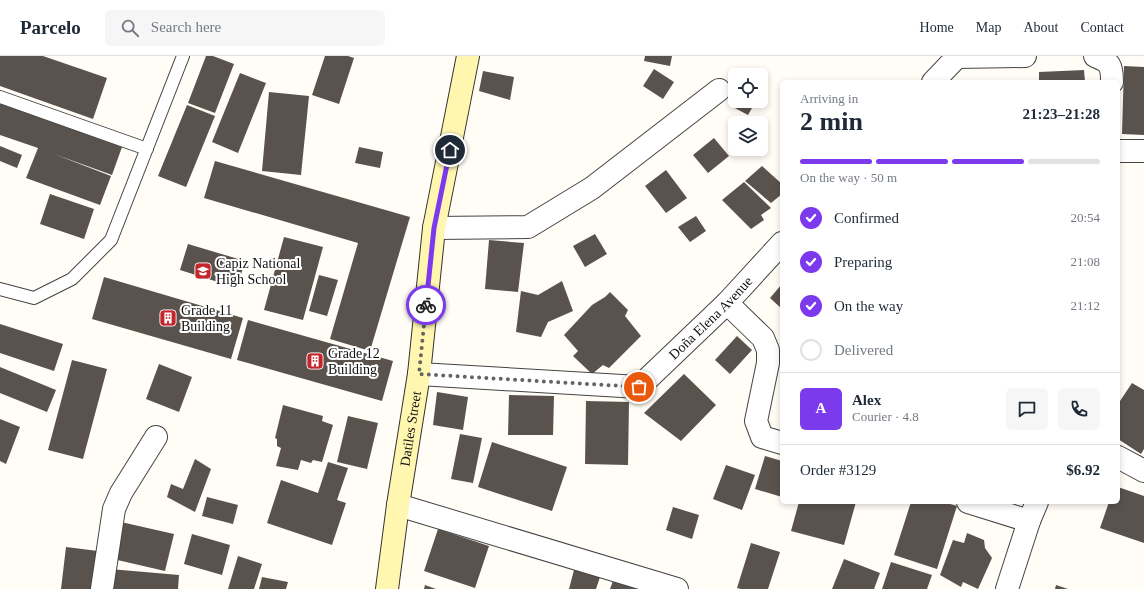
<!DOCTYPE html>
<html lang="en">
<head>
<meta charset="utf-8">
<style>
	:root { --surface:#fff; --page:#f6f6f7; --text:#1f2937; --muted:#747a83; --line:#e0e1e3; --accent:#7c3aed }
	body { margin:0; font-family:"Times New Roman",serif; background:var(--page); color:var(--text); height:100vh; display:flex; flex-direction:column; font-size:15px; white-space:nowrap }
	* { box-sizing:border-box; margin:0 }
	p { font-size:13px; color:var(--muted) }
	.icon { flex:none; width:22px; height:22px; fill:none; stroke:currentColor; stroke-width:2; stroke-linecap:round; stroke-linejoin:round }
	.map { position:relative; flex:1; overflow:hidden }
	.side { position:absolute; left:780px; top:24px; width:340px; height:424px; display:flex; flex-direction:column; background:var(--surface); border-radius:6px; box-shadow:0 2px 6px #0003 }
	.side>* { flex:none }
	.controls { position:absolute; left:728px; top:12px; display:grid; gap:8px }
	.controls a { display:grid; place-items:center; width:40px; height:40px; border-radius:6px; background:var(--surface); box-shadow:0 2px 6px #0003; font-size:20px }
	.pin { position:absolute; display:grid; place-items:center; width:34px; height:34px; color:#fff; margin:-17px; border:2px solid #fff; border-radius:50%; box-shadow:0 1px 4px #0007 }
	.courier { position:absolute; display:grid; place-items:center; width:40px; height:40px; margin:-20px; border:3px solid #7c3aed; border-radius:50%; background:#fff; color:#222; box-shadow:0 1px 5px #0007 }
	.headline em { font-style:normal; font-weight:700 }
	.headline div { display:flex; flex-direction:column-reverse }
	.headline { display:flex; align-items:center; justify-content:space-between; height:68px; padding:0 20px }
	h1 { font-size:26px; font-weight:700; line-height:30px }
	.bar { display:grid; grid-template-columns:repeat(4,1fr); gap:6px 4px; align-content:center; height:48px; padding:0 20px }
	.bar i { height:5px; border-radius:3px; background:var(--line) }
	.bar .current { background:var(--accent) }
	.bar p { grid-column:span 4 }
	.line { display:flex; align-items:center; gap:10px; padding:0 20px; border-top:1px solid var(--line) }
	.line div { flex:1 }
	.round { display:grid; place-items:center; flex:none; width:42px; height:42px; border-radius:6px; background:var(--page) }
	ol { padding:0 20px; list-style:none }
	li { display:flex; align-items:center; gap:12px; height:44px }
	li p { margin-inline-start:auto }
	li .icon { padding:4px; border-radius:50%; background:var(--accent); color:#fff; stroke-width:4 }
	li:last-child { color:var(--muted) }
	li i { width:22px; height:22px; border:2px solid var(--line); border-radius:50% }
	header { display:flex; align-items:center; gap:24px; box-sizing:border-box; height:56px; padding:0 20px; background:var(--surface); border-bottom:1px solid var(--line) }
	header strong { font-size:19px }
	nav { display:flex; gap:22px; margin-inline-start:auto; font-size:14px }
	.search { width:280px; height:36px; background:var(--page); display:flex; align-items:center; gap:10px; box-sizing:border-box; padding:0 14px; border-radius:6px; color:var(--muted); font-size:15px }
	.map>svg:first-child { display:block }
	.building { fill:#5a524d }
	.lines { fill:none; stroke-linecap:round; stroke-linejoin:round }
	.service-casing { stroke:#444; stroke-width:14 }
	.minor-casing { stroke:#444; stroke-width:24 }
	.secondary-casing { stroke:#333; stroke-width:24 }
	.service { stroke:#fff; stroke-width:12 }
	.minor { stroke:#fff; stroke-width:22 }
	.secondary { stroke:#fff6b0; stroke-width:22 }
	.done { stroke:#646461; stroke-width:4; stroke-dasharray:0 7.2 }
	.route { stroke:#7c3aed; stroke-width:5 }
	.labels { text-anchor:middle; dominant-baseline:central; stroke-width:4; stroke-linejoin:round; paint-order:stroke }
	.poi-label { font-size:14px; fill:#111; stroke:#fff; text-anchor:start }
	.street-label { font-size:14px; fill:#111; stroke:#fff }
</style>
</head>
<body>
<header>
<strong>Parcelo</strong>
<div class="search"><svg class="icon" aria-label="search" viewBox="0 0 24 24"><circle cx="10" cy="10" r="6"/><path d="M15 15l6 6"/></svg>Search here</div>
<nav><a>Home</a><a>Map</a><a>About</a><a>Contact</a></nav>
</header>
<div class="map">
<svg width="1144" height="533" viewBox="0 0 1144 533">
	<rect width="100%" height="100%" fill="#fffdf5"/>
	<path class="building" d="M0 0H43L107 22 93 63 0 30Z
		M206 0H213L234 8 215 57 188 47Z
		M325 0H348L354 2 339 48 312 39Z
		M645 0H672L670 10 644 5Z
		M1124 10 1144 11V79L1122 78Z
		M654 13 674 26 663 43 643 30Z
		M1084 14 1085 26H1039V16Z
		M483 15 514 21 510 44 479 35Z
		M240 17 266 27 238 97 212 86Z
		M269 36 309 40 301 119 262 115Z
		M735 39V45H756L748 59 729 49Z
		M0 48 122 91 112 119 54 98 111 120 100 149 26 122 38 92 0 79Z
		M187 49 215 60 186 131 158 120Z
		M714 82 729 100 708 117 693 99Z
		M0 90 22 99 17 112 0 105Z
		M359 91 383 96 380 112 355 107Z
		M215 105 410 161 370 295 330 283 358 187 204 142Z
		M762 110 782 128V138L771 147 745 125Z
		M666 114 687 142 666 157 645 130Z
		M744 126 771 152 761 159 764 164 751 173 722 144Z
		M50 138 94 153 84 183 40 168Z
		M696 160 706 175 690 186 678 171Z
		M595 178 607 198 585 211 573 190Z
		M284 181 323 191 303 264 264 254Z
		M489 184 524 187 518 236 485 233Z
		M188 188 245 205 237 232 180 214Z
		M319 219 338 224 327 260 309 255Z
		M104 221 243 262 231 303 92 263Z
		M562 225 573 255 548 266 541 281 516 276 521 235 538 239Z
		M782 228V253L770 242Z
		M610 236 628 254 625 260 641 280 609 312 603 309 592 318 573 300 578 295 564 279 592 249 605 241Z
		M248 264 393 305 382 345 237 304Z
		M0 268 63 288 54 315 0 297Z
		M737 280 752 294 730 318 715 304Z
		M72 304 107 313 83 403 48 394Z
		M159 308 192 321 179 356 146 343Z
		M0 311 56 334 47 356 0 337Z
		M684 318 716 349 681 385 644 357Z
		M1132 327 1144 334V393L1141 398 1118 383V348Z
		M437 336 468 341 463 374 433 369Z
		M509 339 554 340 553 379H508Z
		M586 345 629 346 628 409 585 408Z
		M283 349 323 360 322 365 333 369 322 406 313 404 311 407 301 404 298 414 276 410 281 392 277 390V383L275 382Z
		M348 360 378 367 367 413 337 406Z
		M0 363 20 371 6 408 0 405Z
		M460 378 482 382 473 427 451 423Z
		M492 386 567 411 552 455 478 431Z
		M765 400 782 405V441L755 433Z
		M195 403 211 413 195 456 167 441 171 428 183 433Z
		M328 406 348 412 337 444 346 447 332 489 267 467 281 424 318 437Z
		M726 409 755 419 742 454 713 443Z
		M1118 431 1144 440V487L1100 472 1109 446H1118Z
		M207 441 238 449 233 468 202 460Z
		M799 446H856L844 489 791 475Z
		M911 446H943L957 450 937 513 894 499Z
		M673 451 699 459 692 483 666 474Z
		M121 466 174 478 165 515 113 503Z
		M438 473 489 490 475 532 424 515Z
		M967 477 984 484 985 492 992 502 978 533 963 526 961 531 940 519 953 484 964 487Z
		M192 478 230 489 222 519 184 508Z
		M751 487 780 496 768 533H741L737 532Z
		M66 491 98 495 93 533H61Z
		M238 500 262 508 254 533H228Z
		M844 503 880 517 874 533H832Z
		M891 506 932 519 927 533H882Z
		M110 513 179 519 178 533H109Z
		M574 514 600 521 596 533H569Z
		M262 521 288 526 286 533H259Z
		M614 522 647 533H610Z
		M425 529 436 533H424Z
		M1056 529 1068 533H1055Z"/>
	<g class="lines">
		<g class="service-casing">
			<path id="service" d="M0 41 147 93
				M0 233 34 242 72 223 111 184 183 0"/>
		</g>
		<g class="minor-casing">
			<g id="minor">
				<path d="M1095 0C1110 6 1112 9 1112 26"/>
				<path d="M933 26 957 1 1025 0"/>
				<path d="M1118 95H1144"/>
				<path d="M434 172 528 171 592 132 627 105 719 34"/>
				<path d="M727 247 763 282 768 294V307L756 365 762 381 782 387"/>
				<path id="s1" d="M419 318 639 331 727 247 782 187"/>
				<path d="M1118 401 1144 415"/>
				<path d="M968 446 1029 465"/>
				<path d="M398 449 677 533"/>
				<path d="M102 533 114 453 121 437 156 381"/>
				<path d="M1007 533 1029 465 1037 446"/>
			</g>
		</g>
		<g class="secondary-casing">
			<g id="secondary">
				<path id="s2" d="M387 533 398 449 419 318 434 172 468 0"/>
			</g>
		</g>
		<use href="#service" class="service"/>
		<use href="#minor" class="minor"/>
		<use href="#secondary" class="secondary"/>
	</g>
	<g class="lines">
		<path class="done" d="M426 249 419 318 639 331"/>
		<path class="route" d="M426 249 434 172 450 94"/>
	</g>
	<defs>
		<g id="school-square" transform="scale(0.9)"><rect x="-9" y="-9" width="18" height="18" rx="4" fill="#c4262e" stroke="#fff"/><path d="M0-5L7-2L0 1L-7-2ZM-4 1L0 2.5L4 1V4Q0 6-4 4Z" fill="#fff"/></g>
		<g id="building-square" transform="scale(0.9)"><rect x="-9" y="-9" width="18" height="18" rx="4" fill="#c4262e" stroke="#fff"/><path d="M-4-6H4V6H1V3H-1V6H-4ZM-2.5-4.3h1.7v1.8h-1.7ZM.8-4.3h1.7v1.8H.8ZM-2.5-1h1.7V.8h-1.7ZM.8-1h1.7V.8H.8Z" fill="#fff"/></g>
	</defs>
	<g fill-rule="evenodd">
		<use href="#school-square" x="203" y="215"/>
		<use href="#building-square" x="168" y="262"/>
		<use href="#building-square" x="315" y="305"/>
	</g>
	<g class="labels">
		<g class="poi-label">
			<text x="216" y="207">Capiz National<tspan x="216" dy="16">High School</tspan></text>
			<text x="181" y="254">Grade 11<tspan x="181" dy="16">Building</tspan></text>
			<text x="328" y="297">Grade 12<tspan x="328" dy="16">Building</tspan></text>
		</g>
		<g class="street-label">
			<text stroke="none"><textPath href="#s1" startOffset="320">Doña Elena Avenue</textPath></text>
			<text stroke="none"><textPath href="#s2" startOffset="162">Datiles Street</textPath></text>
		</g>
	</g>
</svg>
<div class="controls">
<a><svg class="icon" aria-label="locate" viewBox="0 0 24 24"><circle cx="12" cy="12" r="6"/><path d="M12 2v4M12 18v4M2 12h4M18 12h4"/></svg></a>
<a><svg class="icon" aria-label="layers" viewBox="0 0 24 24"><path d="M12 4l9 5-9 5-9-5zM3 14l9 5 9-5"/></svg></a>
</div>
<div class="pin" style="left:639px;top:331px;background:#ea580c"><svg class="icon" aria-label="bag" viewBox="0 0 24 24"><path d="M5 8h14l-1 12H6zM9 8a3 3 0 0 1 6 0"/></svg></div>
<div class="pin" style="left:450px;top:94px;background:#1f2937"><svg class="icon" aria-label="home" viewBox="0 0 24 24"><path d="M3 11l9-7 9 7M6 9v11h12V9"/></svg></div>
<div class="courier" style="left:426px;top:249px"><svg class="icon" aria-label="bike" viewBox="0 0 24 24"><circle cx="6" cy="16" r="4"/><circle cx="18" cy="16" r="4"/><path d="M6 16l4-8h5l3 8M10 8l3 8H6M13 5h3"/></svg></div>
<section class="side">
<div class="headline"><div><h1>2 min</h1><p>Arriving in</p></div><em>21:23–21:28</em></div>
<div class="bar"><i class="current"></i><i class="current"></i><i class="current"></i><i></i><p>On the way · 50 m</p></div>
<ol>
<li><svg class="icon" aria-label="check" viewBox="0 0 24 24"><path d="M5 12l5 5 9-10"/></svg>Confirmed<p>20:54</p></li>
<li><svg class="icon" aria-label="check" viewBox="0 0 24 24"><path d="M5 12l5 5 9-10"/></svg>Preparing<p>21:08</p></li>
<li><svg class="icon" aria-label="check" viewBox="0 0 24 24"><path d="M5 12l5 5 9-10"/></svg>On the way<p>21:12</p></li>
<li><i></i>Delivered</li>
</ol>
<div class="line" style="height:72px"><b class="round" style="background:var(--accent);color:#fff">A</b><div><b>Alex</b><p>Courier · 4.8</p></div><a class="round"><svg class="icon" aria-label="chat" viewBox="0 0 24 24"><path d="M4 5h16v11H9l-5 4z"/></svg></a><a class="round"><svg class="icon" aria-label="phone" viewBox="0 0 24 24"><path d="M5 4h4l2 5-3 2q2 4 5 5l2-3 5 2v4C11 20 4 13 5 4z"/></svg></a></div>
<div class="line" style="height:52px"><div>Order #3129</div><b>$6.92</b></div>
</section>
</div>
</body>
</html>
